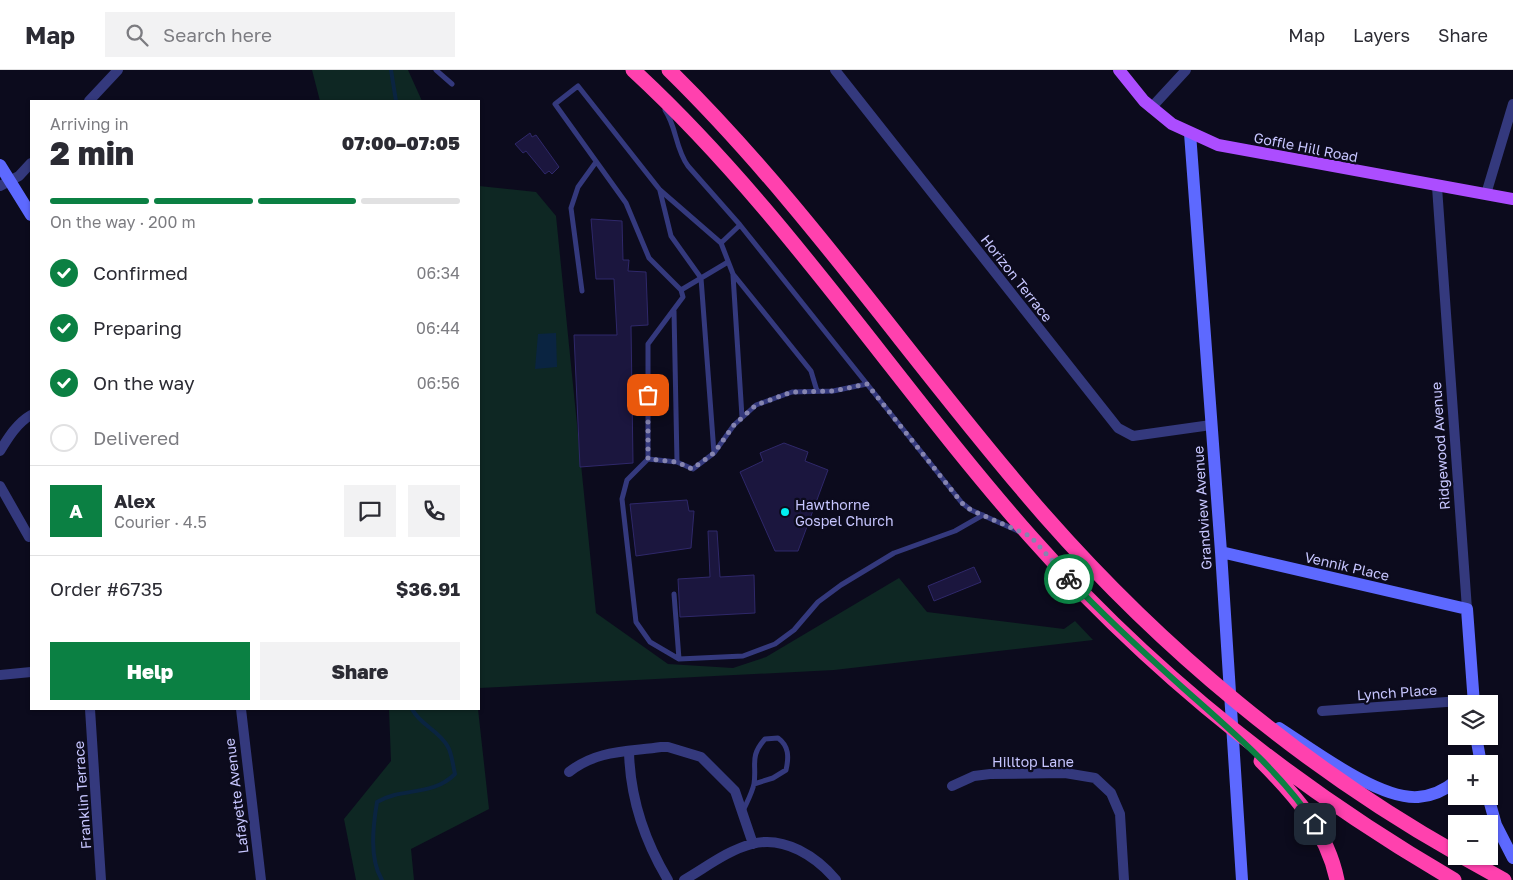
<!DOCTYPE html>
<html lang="en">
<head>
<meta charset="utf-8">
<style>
	:root { --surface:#fff; --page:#f2f2f3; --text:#2b2b33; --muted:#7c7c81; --line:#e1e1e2; --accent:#0b8043 }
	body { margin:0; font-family:"Golos Text",sans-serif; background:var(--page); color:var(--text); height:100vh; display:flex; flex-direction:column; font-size:19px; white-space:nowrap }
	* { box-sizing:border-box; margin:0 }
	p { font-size:16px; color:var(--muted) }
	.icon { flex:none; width:28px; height:28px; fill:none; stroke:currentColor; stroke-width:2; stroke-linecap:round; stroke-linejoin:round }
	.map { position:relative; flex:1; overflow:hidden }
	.sheet { position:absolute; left:30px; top:30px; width:450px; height:610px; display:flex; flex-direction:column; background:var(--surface); border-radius:0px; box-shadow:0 1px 4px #0004 }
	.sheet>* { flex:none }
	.buttons { position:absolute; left:1448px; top:625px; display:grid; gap:10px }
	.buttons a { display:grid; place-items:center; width:50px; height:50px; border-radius:0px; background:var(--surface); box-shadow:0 1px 4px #0004; font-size:25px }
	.pin { position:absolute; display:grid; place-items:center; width:42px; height:42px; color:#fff; margin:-21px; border-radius:10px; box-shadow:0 2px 8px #0006 }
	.courier { position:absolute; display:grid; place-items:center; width:50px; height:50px; margin:-25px; border:4px solid #0b8043; border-radius:50%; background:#fff; color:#222; box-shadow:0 1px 6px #0007 }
	.headline em { font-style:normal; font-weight:800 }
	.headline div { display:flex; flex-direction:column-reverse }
	.headline { display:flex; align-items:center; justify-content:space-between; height:85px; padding:0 20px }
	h1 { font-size:32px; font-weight:800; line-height:38px }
	.bar { display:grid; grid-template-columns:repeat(4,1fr); gap:8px 5px; align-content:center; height:60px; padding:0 20px }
	.bar i { height:6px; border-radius:4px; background:var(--line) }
	.bar .active { background:var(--accent) }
	.bar p { grid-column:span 4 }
	.line { display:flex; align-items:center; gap:12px; padding:0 20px; border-top:1px solid var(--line) }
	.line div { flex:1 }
	.round { display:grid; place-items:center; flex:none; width:52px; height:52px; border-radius:0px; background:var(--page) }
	ol { padding:0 20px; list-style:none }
	li { display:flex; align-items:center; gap:15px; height:55px }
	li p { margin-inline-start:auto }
	li .icon { padding:5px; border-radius:50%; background:var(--accent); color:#fff; stroke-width:4 }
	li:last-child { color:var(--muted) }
	li i { width:28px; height:28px; border:2px solid var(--line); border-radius:50% }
	.button { display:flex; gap:10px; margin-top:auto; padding:10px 20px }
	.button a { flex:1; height:58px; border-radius:0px; background:var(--accent); color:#fff; font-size:20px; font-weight:800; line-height:58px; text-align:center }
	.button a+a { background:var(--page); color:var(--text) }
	header { display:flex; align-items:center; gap:30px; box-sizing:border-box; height:70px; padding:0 25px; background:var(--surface); border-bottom:1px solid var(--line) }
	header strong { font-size:24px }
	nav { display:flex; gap:28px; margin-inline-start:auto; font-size:18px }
	.search { width:350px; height:45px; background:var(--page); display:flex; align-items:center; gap:12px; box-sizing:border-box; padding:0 18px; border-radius:0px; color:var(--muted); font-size:19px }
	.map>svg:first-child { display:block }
	.green { fill:#0e2723 }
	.water { fill:#0a2441 }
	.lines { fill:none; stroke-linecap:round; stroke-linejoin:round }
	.stream { stroke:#0a2441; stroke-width:4 }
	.building { fill:#1b163e; stroke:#2f286a }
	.lane { stroke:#34397d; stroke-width:5 }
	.street { stroke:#34397d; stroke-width:10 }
	.secondary { stroke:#5d69ff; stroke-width:12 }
	.primary { stroke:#ac4dff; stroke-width:12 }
	.highway { stroke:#ff41ae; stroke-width:15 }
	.done { stroke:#8685b0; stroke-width:5; stroke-dasharray:0 9 }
	.route { stroke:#0b8043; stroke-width:6 }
	.poi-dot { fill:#00f0f1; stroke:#0c0b1d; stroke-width:2 }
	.labels { text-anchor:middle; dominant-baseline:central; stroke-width:4.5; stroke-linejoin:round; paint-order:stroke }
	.street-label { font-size:14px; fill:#c7c6ff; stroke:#0c0b1d }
	.poi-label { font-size:14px; fill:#c7c6ff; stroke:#0c0b1d; text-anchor:start }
</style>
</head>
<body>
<header>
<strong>Map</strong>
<div class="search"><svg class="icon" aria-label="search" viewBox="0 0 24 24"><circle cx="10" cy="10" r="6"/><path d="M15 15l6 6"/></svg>Search here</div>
<nav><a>Map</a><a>Layers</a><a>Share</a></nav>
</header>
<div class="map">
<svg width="1513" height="810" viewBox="0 0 1513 810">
	<rect width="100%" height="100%" fill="#0c0b1d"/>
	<path class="green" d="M312 0H408L422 31H320Z
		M479 116 536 122 556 146 596 543 668 594 733 598 766 587 899 508 927 542 1064 559 1075 551 1093 570 834 600 479 618Z
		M389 639H478L489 739 411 779 414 810H356L344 749 391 691Z"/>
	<path class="water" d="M556 263 557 297 535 299 538 264Z"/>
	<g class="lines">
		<path class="stream" d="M391 0 396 31
			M382 810C369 789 373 756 377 732 402 717 432 727 455 704 453 696 452 684 448 677 439 660 421 656 412 639"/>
	</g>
	<path class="building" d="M530 63 532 67 536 65 559 97 552 104 549 101 545 104 526 81 523 83 515 74Z
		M591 149 622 151 623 190H629L628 201 646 202 648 255 631 256 633 393 580 397 574 265H617L614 209H596Z
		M784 373 808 382 805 391 828 400 798 481H775L740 402 763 391 760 383Z
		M687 430 689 441H694L691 478 636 486 630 434Z
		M708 461H717L720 507 754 505 755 543 680 547 678 509 710 507Z
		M974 497 981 512 934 531 928 516Z"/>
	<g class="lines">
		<path class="lane" d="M436 0 452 14
			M665 40C677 58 675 78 688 96L740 155 962 433 971 440 1018 461
			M660 121 671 166 701 208 714 383
			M721 173 740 155
			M733 205 742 347
			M681 220 728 192
			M582 221 571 138 578 117 596 92
			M674 241 677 392
			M817 321 811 301 733 204 721 173 660 120 578 16 555 34 626 133 649 188 681 220 683 227 648 274V389L677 392 693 399 714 383 734 355 756 335 792 322 833 321 867 314
			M648 389 627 410 622 429 636 552 650 572 679 589 743 586 775 574 794 560 818 532 841 515 894 483 955 461 983 445
			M674 524 679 589
			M743 741C747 732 752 723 754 714 757 694 749 687 765 669L778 668C789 676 789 687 786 700L773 708 754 714"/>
		<path class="street" d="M835 0 1118 358 1133 366 1211 355
			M89 31 118 0
			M1151 38 1186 0
			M0 116 19 106 31 93
			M1437 117 1467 539
			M1486 124 1513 34
			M0 381C8 368 17 353 31 345
			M0 416 29 467
			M0 605 31 602
			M90 639 101 810
			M241 639 261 810
			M1322 641 1474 630
			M629 681C630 729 644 770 668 810
			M569 702C597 680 626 682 661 677H668L701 687 735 721 753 774
			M952 716 974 706 990 704 1065 703 1095 708 1111 723 1120 744 1124 810
			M684 810C705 798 728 780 752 774 784 765 817 787 836 810"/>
		<path class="secondary" d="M1190 63 1221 482 1242 810
			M0 95 31 145
			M1221 482 1467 539 1474 634
			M1279 658C1312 679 1379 730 1418 727 1433 726 1445 720 1456 711
			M1476 666 1481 694
			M1488 726 1496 755 1513 788"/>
		<path class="primary" d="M1119 0 1144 31 1172 54 1218 75 1513 129"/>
		<path class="highway" d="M633 0C783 138 895 313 1030 466 1151 603 1296 718 1454 810
			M669 0C808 136 917 300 1045 446 1162 579 1302 696 1456 783
			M1261 691C1295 725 1327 761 1337 810
			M1461 786 1504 810"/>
	</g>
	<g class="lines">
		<path class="done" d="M648 325V389L677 392 692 399 714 383 734 355 756 335 792 322 833 321 867 314 962 433 971 440 1030 466 1069 509"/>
		<path class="route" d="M1069 509C1105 547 1143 582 1182 617 1229 659 1280 701 1315 754"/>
	</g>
	<circle class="poi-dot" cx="785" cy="442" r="5"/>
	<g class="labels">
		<g class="street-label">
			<text transform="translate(1306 77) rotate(11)">Goffle Hill Road</text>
			<text transform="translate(1017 208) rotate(52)">Horizon Terrace</text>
			<text transform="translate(1440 376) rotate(-94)">Ridgewood Avenue</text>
			<text transform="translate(1202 438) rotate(-94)">Grandview Avenue</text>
			<text transform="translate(1347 496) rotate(13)">Vennik Place</text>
			<text transform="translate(1397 622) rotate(-4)">Lynch Place</text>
			<text x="1033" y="691">Hilltop Lane</text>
			<text transform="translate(82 725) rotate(-94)">Franklin Terrace</text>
			<text transform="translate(236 726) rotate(-97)">Lafayette Avenue</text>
		</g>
		<g class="poi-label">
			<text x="795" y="434">Hawthorne<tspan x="795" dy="16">Gospel Church</tspan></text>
		</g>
	</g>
</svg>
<div class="buttons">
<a><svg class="icon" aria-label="layers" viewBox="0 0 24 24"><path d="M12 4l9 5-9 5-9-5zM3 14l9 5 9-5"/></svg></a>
<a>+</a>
<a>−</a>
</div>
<div class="pin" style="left:648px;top:325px;background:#ea580c"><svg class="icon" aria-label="bag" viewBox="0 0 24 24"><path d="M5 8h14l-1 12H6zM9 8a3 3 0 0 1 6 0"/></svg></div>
<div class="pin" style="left:1315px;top:754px;background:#1f2937"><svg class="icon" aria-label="home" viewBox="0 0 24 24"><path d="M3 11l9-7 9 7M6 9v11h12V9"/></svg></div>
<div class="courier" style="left:1069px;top:509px"><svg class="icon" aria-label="bike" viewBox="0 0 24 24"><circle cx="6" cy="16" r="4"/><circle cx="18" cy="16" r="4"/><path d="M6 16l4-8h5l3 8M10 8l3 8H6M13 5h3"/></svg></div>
<section class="sheet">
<div class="headline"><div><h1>2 min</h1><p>Arriving in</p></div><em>07:00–07:05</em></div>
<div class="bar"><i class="active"></i><i class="active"></i><i class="active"></i><i></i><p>On the way · 200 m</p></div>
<ol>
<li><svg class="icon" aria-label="check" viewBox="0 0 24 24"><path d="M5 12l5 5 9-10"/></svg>Confirmed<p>06:34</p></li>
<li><svg class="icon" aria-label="check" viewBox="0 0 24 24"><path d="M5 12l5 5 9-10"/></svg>Preparing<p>06:44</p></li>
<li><svg class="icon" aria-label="check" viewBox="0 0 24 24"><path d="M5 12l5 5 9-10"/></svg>On the way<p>06:56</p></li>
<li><i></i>Delivered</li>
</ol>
<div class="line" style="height:90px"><b class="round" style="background:var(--accent);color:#fff">A</b><div><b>Alex</b><p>Courier · 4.5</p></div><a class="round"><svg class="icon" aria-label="chat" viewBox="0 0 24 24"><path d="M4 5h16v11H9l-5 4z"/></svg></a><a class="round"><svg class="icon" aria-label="phone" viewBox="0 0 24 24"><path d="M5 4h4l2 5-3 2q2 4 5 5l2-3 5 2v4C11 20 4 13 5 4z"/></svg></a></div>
<div class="line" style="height:65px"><div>Order #6735</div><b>$36.91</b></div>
<div class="button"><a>Help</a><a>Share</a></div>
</section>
</div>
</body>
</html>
